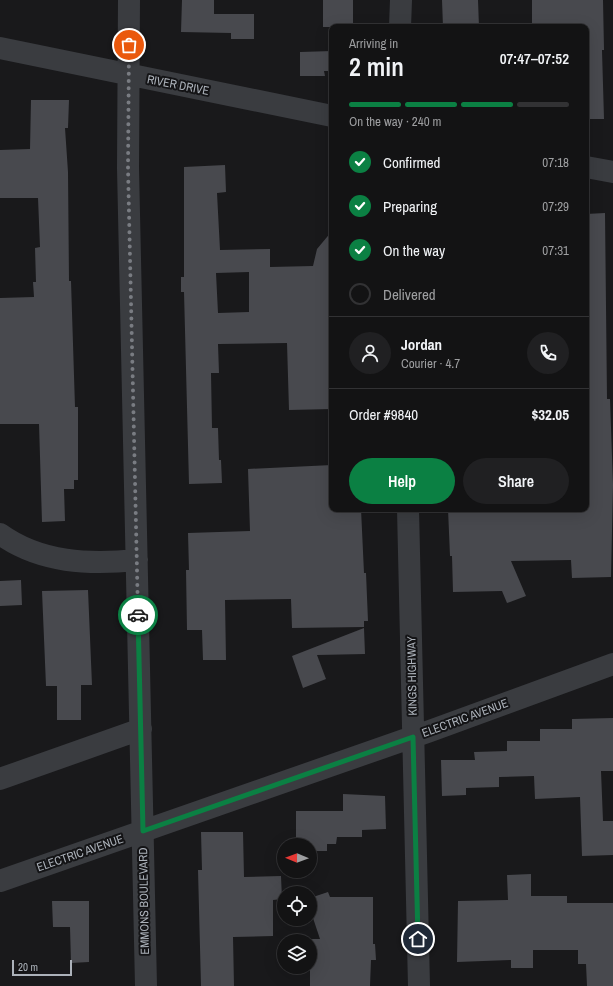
<!DOCTYPE html>
<html lang="en">
<head>
<meta charset="utf-8">
<style>
	:root { --surface:#131314; --page:#202022; --text:#f1f3f6; --muted:#9d9ea0; --line:#323234; --accent:#0b8043 }
	body { margin:0; font-family:"Archivo Narrow",sans-serif; background:var(--page); color:var(--text); height:100vh; display:flex; flex-direction:column; font-size:15px; white-space:nowrap }
	* { box-sizing:border-box; margin:0 }
	p { font-size:13px; color:var(--muted) }
	.icon { flex:none; width:22px; height:22px; fill:none; stroke:currentColor; stroke-width:2; stroke-linecap:round; stroke-linejoin:round }
	.map { position:relative; flex:1; overflow:hidden }
	.panel { position:absolute; left:329px; top:24px; width:260px; height:488px; display:flex; flex-direction:column; background:var(--surface); border-radius:8px; box-shadow:0 4px 16px #0002,0 0 0 1px var(--line) }
	.panel>* { flex:none }
	.needle { width:26px; rotate:271deg }
	.buttons { position:absolute; left:277px; top:838px; display:grid; gap:8px }
	.buttons a { display:grid; place-items:center; width:40px; height:40px; border-radius:50%; background:var(--surface); box-shadow:0 4px 16px #0002,0 0 0 1px var(--line); font-size:20px }
	.scale { position:absolute; left:12px; bottom:10px; width:60px; box-sizing:border-box; padding-left:4px; border:2px solid #acb2ba; border-top:0; font-size:11px; line-height:14px; white-space:nowrap; color:#acb2ba; -webkit-text-stroke:3px #141416; paint-order:stroke }
	.pin { position:absolute; display:grid; place-items:center; width:34px; height:34px; color:#fff; margin:-17px; border:2px solid #fff; border-radius:50%; box-shadow:0 1px 4px #0007 }
	.courier { position:absolute; display:grid; place-items:center; width:40px; height:40px; margin:-20px; border:3px solid #0b8043; border-radius:50%; background:#fff; color:#222; box-shadow:0 1px 5px #0007 }
	.overview em { font-style:normal; font-weight:600 }
	.overview div { display:flex; flex-direction:column-reverse }
	.overview { display:flex; align-items:center; justify-content:space-between; height:68px; padding:0 20px }
	h1 { font-size:26px; font-weight:600; line-height:30px }
	.bar { display:grid; grid-template-columns:repeat(4,1fr); gap:6px 4px; align-content:center; height:48px; padding:0 20px }
	.bar i { height:5px; border-radius:3px; background:var(--line) }
	.bar .active { background:var(--accent) }
	.bar p { grid-column:span 4 }
	.line { display:flex; align-items:center; gap:10px; padding:0 20px; border-top:1px solid var(--line) }
	.line div { flex:1 }
	.round { display:grid; place-items:center; flex:none; width:42px; height:42px; border-radius:21px; background:var(--page) }
	ol { padding:0 20px; list-style:none }
	li { display:flex; align-items:center; gap:12px; height:44px }
	li p { margin-inline-start:auto }
	li .icon { padding:4px; border-radius:50%; background:var(--accent); color:#fff; stroke-width:4 }
	li:last-child { color:var(--muted) }
	li i { width:22px; height:22px; border:2px solid var(--line); border-radius:50% }
	.button { display:flex; gap:8px; margin-top:auto; padding:8px 20px }
	.button a { flex:1; height:46px; border-radius:24px; background:var(--accent); color:#fff; font-size:16px; font-weight:600; line-height:46px; text-align:center }
	.button a+a { background:var(--page); color:var(--text) }
	.map>svg:first-child { display:block }
	.building { fill:#48494e; fill-rule:evenodd }
	.lines { fill:none; stroke-linecap:round; stroke-linejoin:round }
	.minor { stroke:#3a3c40; stroke-width:22 }
	.done { stroke:#797c82; stroke-width:4; stroke-dasharray:0 7.2 }
	.route { stroke:#0b8043; stroke-width:5 }
	.labels { text-anchor:middle; dominant-baseline:central; stroke-width:4; stroke-linejoin:round; paint-order:stroke }
	.street-label { font-size:12px; fill:#acb2ba; stroke:#141416 }
</style>
</head>
<body>
<div class="map">
<svg width="613" height="986" viewBox="0 0 613 986">
	<rect width="100%" height="100%" fill="#19191b"/>
	<path class="building" d="M182 0H214V14H254V39H231V33L181 32Z
		M323 0H353V27H323Z
		M442 0H478L479 27H443Z
		M532 0H603L604 50H602L604 119H586V27H532Z
		M332 51V71H324L325 76H300V52Z
		M31 100H69L68 128H65L68 172 69 281H71L75 407H78V480H74V489H64L65 521 42 522 39 424H0V298L34 297 33 282H36L35 248 40 247 38 198H0V150L30 149Z
		M225 165 226 192 217 193 220 250 270 249V267L313 266 317 249 332 231V409L289 410 287 343 218 344 219 373H211L212 428H218L219 460H221L222 483 189 484 184 292H181V277H184V167ZM249 272V312L218 313 216 273Z
		M605 213 607 399H610L613 485 611 577 572 578 571 560 511 561 526 596 507 603 502 591 453 592 452 556H450L448 509H586V214Z
		M332 465V509H361L364 573H366L368 621H364V627L292 628 291 599 225 600 226 660H203L202 630H187L186 570H189L188 533 250 531 248 469Z
		M21 580 22 605 0 606V581Z
		M88 590 92 685H81V720H57V686H46L42 591Z
		M364 628 365 654 317 655 326 679 303 688 292 656Z
		M613 718V771H601L603 821H613V855L582 856 580 797 535 799 534 776 499 777V787L466 788V795L442 796 441 760H475L474 752 507 751V741H540V729H572V719Z
		M343 794 385 796 386 829 362 830V837H337L336 844H327V851H310V845H296V811H343Z
		M201 832H243L244 877 281 876 282 899 273 900V936L233 937 234 986H201L198 870H202Z
		M531 874V896H567V903H613V986H587L586 964H578V950H533V968H511V960L457 962 458 901 508 900 507 875Z
		M328 892 330 897H373V944H375L376 960H371L370 986H310V939H320L310 909V898Z
		M52 901H89V962L71 963 70 927H53Z"/>
	<g class="lines">
		<path class="minor" d="M129 0 128 168 146 986
			M400 27 401 0
			M0 48 332 116
			M586 167 613 172
			M408 509 419 986
			M0 534C40 563 90 565 137 560
			M0 779 141 729
			M0 881 430 731 613 664"/>
	</g>
	<g class="lines">
		<path class="done" d="M129 45 128 168 138 615"/>
		<path class="route" d="M138 615 143 831 413 737 418 939"/>
	</g>
	<g class="labels">
		<g class="street-label">
			<text transform="translate(178 85) rotate(11)">RIVER DRIVE</text>
			<text transform="translate(412 676) rotate(-91)">KINGS HIGHWAY</text>
			<text transform="translate(465 718) rotate(-20)">ELECTRIC AVENUE</text>
			<text transform="translate(80 853) rotate(-19)">ELECTRIC AVENUE</text>
			<text transform="translate(144 901) rotate(-91)">EMMONS BOULEVARD</text>
		</g>
	</g>
</svg>
<div class="buttons">
<a><svg class="needle" viewBox="-14 -14 28 28"><path d="M0-13l5 13h-10z" fill="#e53935"/><path d="M0 13l5-13h-10z" fill="#9d9ea0"/></svg></a>
<a><svg class="icon" aria-label="locate" viewBox="0 0 24 24"><circle cx="12" cy="12" r="6"/><path d="M12 2v4M12 18v4M2 12h4M18 12h4"/></svg></a>
<a><svg class="icon" aria-label="layers" viewBox="0 0 24 24"><path d="M12 4l9 5-9 5-9-5zM3 14l9 5 9-5"/></svg></a>
</div>
<div class="scale">20 m</div>
<div class="pin" style="left:129px;top:45px;background:#ea580c"><svg class="icon" aria-label="bag" viewBox="0 0 24 24"><path d="M5 8h14l-1 12H6zM9 8a3 3 0 0 1 6 0"/></svg></div>
<div class="pin" style="left:418px;top:939px;background:#1f2937"><svg class="icon" aria-label="home" viewBox="0 0 24 24"><path d="M3 11l9-7 9 7M6 9v11h12V9"/></svg></div>
<div class="courier" style="left:138px;top:615px"><svg class="icon" aria-label="car" viewBox="0 0 24 24"><path d="M5 17H2v-5l4-1 3-4h7l3 4 3 1v5h-3M9 17h6M6 11h13"/><circle cx="7" cy="17" r="2"/><circle cx="17" cy="17" r="2"/></svg></div>
<section class="panel">
<div class="overview"><div><h1>2 min</h1><p>Arriving in</p></div><em>07:47–07:52</em></div>
<div class="bar"><i class="active"></i><i class="active"></i><i class="active"></i><i></i><p>On the way · 240 m</p></div>
<ol>
<li><svg class="icon" aria-label="check" viewBox="0 0 24 24"><path d="M5 12l5 5 9-10"/></svg>Confirmed<p>07:18</p></li>
<li><svg class="icon" aria-label="check" viewBox="0 0 24 24"><path d="M5 12l5 5 9-10"/></svg>Preparing<p>07:29</p></li>
<li><svg class="icon" aria-label="check" viewBox="0 0 24 24"><path d="M5 12l5 5 9-10"/></svg>On the way<p>07:31</p></li>
<li><i></i>Delivered</li>
</ol>
<div class="line" style="height:72px"><a class="round"><svg class="icon" aria-label="person" viewBox="0 0 24 24"><circle cx="12" cy="8" r="4"/><path d="M4 21q1-7 8-7t8 7"/></svg></a><div><b>Jordan</b><p>Courier · 4.7</p></div><a class="round"><svg class="icon" aria-label="phone" viewBox="0 0 24 24"><path d="M5 4h4l2 5-3 2q2 4 5 5l2-3 5 2v4C11 20 4 13 5 4z"/></svg></a></div>
<div class="line" style="height:52px"><div>Order #9840</div><b>$32.05</b></div>
<div class="button"><a>Help</a><a>Share</a></div>
</section>
</div>
</body>
</html>
